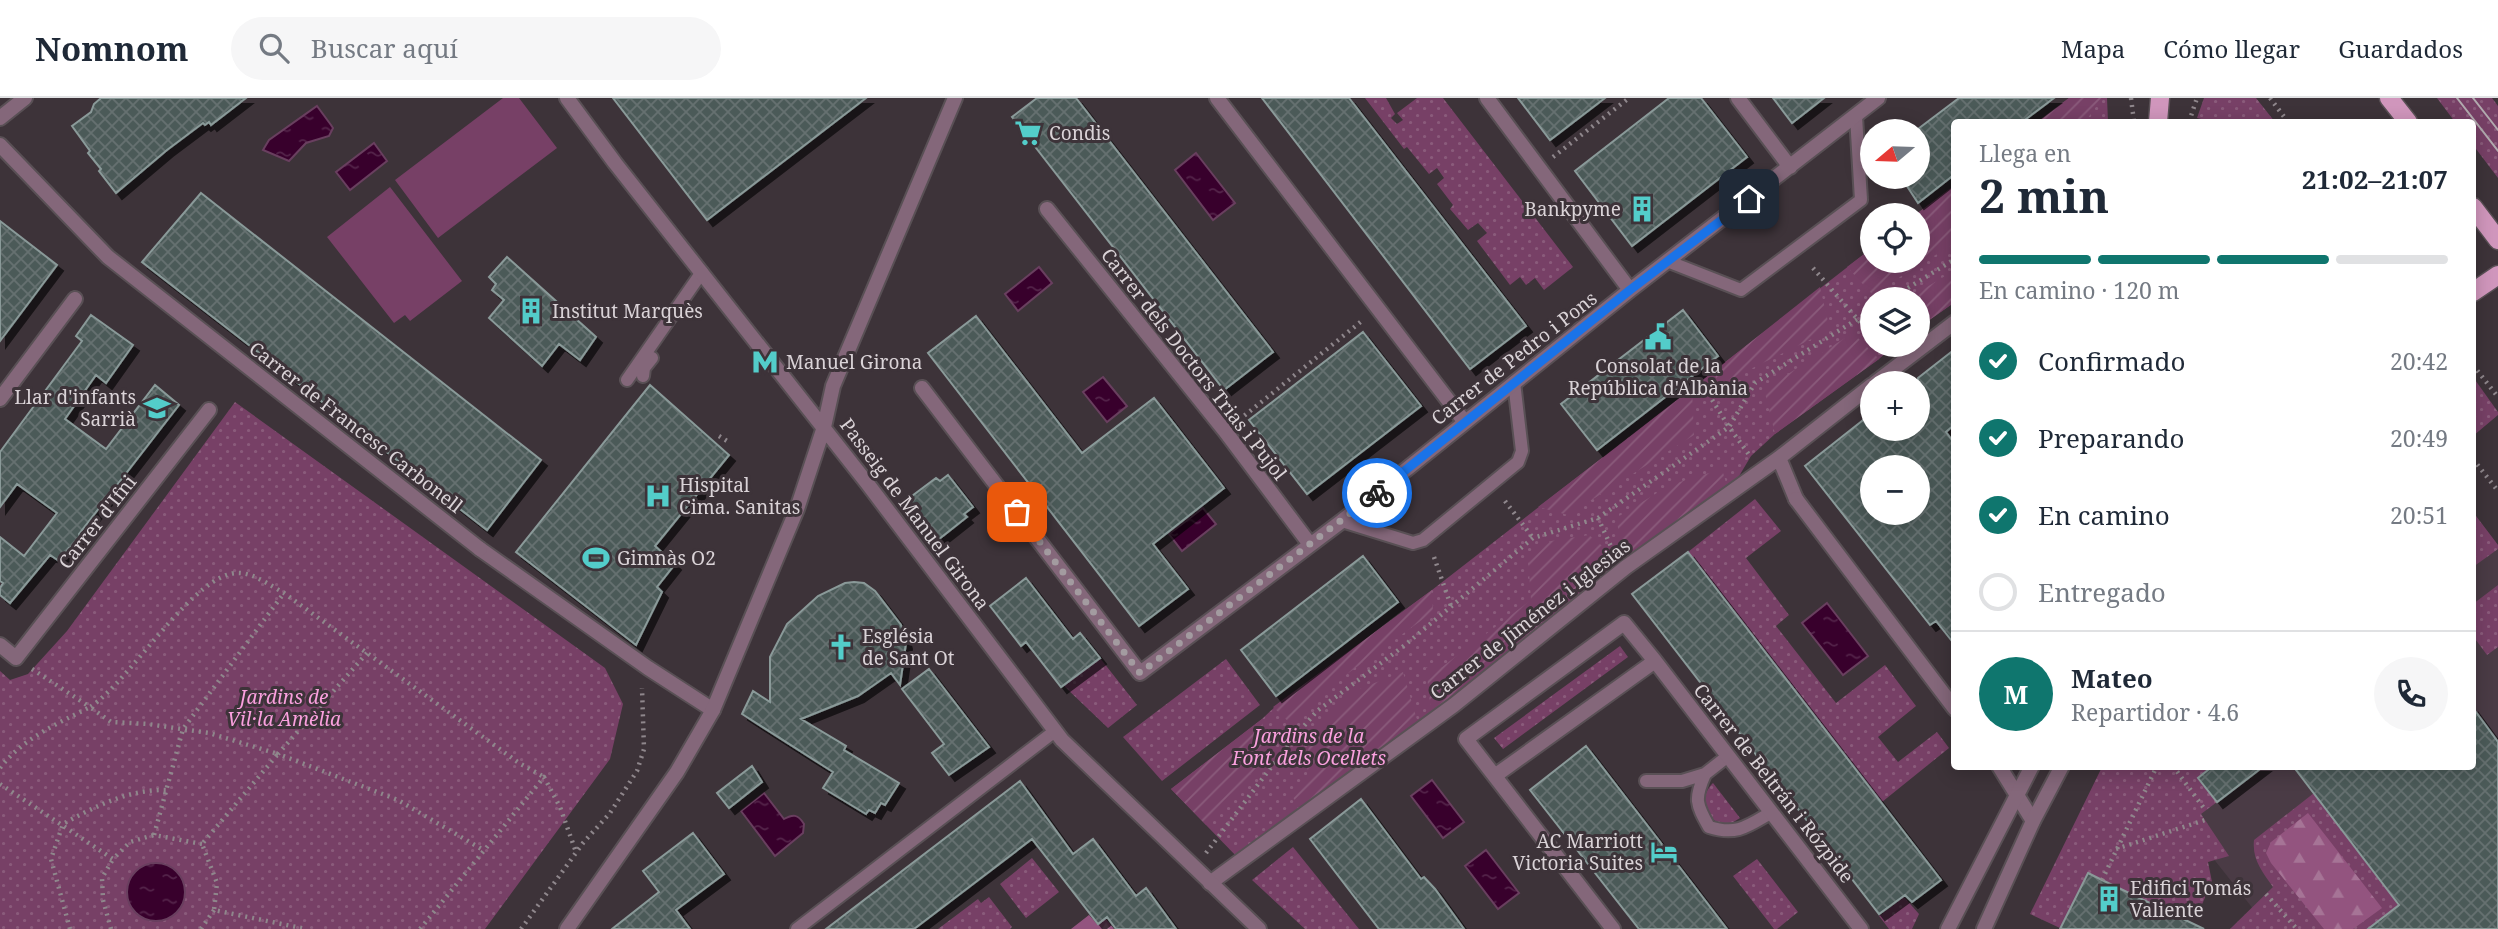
<!DOCTYPE html>
<html lang="es">
<head>
<meta charset="utf-8">
<style>
	:root { --surface:#fff; --page:#f6f6f7; --text:#1f2937; --muted:#747a83; --line:#e0e1e3; --accent:#0f766e }
	body { margin:0; font-family:"Noto Serif",serif; background:var(--page); color:var(--text); height:100vh; display:flex; flex-direction:column; font-size:26px; white-space:nowrap }
	* { box-sizing:border-box; margin:0 }
	p { font-size:23px; color:var(--muted) }
	.icon { flex:none; width:38px; height:38px; fill:none; stroke:currentColor; stroke-width:2; stroke-linecap:round; stroke-linejoin:round }
	.map { position:relative; flex:1; overflow:hidden }
	.side { position:absolute; left:1951px; top:21px; width:525px; height:651px; display:flex; flex-direction:column; background:var(--surface); border-radius:7px; box-shadow:0 4px 18px #0003 }
	.side>* { flex:none }
	.needle { width:46px; rotate:251deg }
	.tools { position:absolute; left:1860px; top:21px; display:grid; gap:14px }
	.tools a { display:grid; place-items:center; width:70px; height:70px; border-radius:50%; background:var(--surface); box-shadow:0 4px 18px #0003; font-size:35px }
	.pin { position:absolute; display:grid; place-items:center; width:60px; height:60px; color:#fff; margin:-30px; border-radius:14px; box-shadow:0 4px 10px #0006 }
	.courier { position:absolute; display:grid; place-items:center; width:70px; height:70px; margin:-35px; border:5px solid #1a73e8; border-radius:50%; background:#fff; color:#222; box-shadow:0 2px 9px #0007 }
	.summary em { font-style:normal; font-weight:700 }
	.summary div { display:flex; flex-direction:column-reverse }
	.summary { display:flex; align-items:center; justify-content:space-between; height:119px; padding:0 28px }
	h1 { font-size:46px; font-weight:700; line-height:52px }
	.bar { display:grid; grid-template-columns:repeat(4,1fr); gap:10px 7px; align-content:center; height:84px; padding:0 28px }
	.bar i { height:9px; border-radius:5px; background:var(--line) }
	.bar .current { background:var(--accent) }
	.bar p { grid-column:span 4 }
	.line { display:flex; align-items:center; gap:18px; padding:0 28px; border-top:2px solid var(--line) }
	.line div { flex:1 }
	.round { display:grid; place-items:center; flex:none; width:74px; height:74px; border-radius:37px; background:var(--page) }
	ol { padding:0 28px; list-style:none }
	li { display:flex; align-items:center; gap:21px; height:77px }
	li p { margin-inline-start:auto }
	li .icon { padding:7px; border-radius:50%; background:var(--accent); color:#fff; stroke-width:4 }
	li:last-child { color:var(--muted) }
	li i { width:38px; height:38px; border:4px solid var(--line); border-radius:50% }
	header { display:flex; align-items:center; gap:42px; box-sizing:border-box; height:98px; padding:0 35px; background:var(--surface); border-bottom:2px solid var(--line) }
	header strong { font-size:33px }
	nav { display:flex; gap:38px; margin-inline-start:auto; font-size:24px }
	.search { width:490px; height:63px; background:var(--page); display:flex; align-items:center; gap:18px; box-sizing:border-box; padding:0 24px; border-radius:38px; color:var(--muted); font-size:26px }
	.map>svg:first-child { display:block }
	.built { fill:#4a3b45 }
	.grass { fill:url(#grass-dots) }
	.forest { fill:url(#forest-firs) }
	.garden { fill:url(#garden-furrows) }
	.pitch { fill:#774066 }
	.water { fill:url(#water-ripples); stroke:#693f5f; stroke-width:2 }
	.building { fill:url(#building-cross-hatch); stroke:#8a9a99; stroke-width:2; fill-rule:evenodd; filter:url(#shadow) }
	.lines { fill:none; stroke-linecap:round; stroke-linejoin:round }
	.service-casing { stroke:#595055; stroke-width:16 }
	.pedestrian-casing { stroke:#595055; stroke-width:18 }
	.minor-casing { stroke:#595055; stroke-width:18 }
	.tertiary-casing { stroke:#595055; stroke-width:18 }
	.primary-casing { stroke:#595055; stroke-width:21 }
	.path { stroke:#8f878c; stroke-width:4.5; stroke-dasharray:2 5; stroke-linecap:butt }
	.service { stroke:#84677a; stroke-width:12 }
	.pedestrian { stroke:#84677a; stroke-width:14 }
	.minor { stroke:#84677a; stroke-width:14 }
	.tertiary { stroke:#84677a; stroke-width:14 }
	.primary { stroke:#d096bc; stroke-width:18 }
	.tram { stroke:#b1aaae; stroke-width:2 }
	.done { stroke:#a39ba0; stroke-width:7; stroke-dasharray:0 12.6 }
	.route { stroke:#1a73e8; stroke-width:9 }
	.labels { text-anchor:middle; dominant-baseline:central; stroke-width:6; stroke-linejoin:round; paint-order:stroke }
	.poi-label { font-size:19px; fill:#dad3d7; stroke:#3d3339; text-anchor:start }
	.street-label { font-size:19px; fill:#dad3d7; stroke:#3d3339 }
	.park-label { font-size:19px; font-style:italic; fill:#faa0de; stroke:#3d3339 }
</style>
</head>
<body>
<header>
<strong>Nomnom</strong>
<div class="search"><svg class="icon" aria-label="search" viewBox="0 0 24 24"><circle cx="10" cy="10" r="6"/><path d="M15 15l6 6"/></svg>Buscar aquí</div>
<nav><a>Mapa</a><a>Cómo llegar</a><a>Guardados</a></nav>
</header>
<div class="map">
<svg width="2498" height="831" viewBox="0 0 2498 831">
	<defs>
		<pattern id="grass-dots" width="8" height="8" patternUnits="userSpaceOnUse" patternTransform="scale(1.75)"><rect width="8" height="8" fill="#774066"/><path d="M2 2h.1M6 6h.1" fill="none" stroke="#8a5b7b" stroke-width="1.8" stroke-linecap="round"/></pattern>
		<pattern id="forest-firs" width="22" height="20" patternUnits="userSpaceOnUse" patternTransform="scale(1.75)"><rect width="22" height="20" fill="#93547f"/><path d="M5 1l3.5 6h-7zM16 11l3.5 6h-7z" fill="#a67496"/></pattern>
		<pattern id="garden-furrows" width="10" height="10" patternUnits="userSpaceOnUse" patternTransform="scale(1.75)"><rect width="10" height="10" fill="#774066"/><path d="M-1 1l2-2M0 10L10 0M9 11l2-2" fill="none" stroke="#8a5b7b"/></pattern>
		<pattern id="water-ripples" width="26" height="14" patternUnits="userSpaceOnUse" patternTransform="scale(1.75)"><rect width="26" height="14" fill="#38002c"/><path d="M2 4q2-2 4 0t4 0M15 11q2-2 4 0t4 0" fill="none" stroke="#54244a"/></pattern>
		<pattern id="building-cross-hatch" width="8" height="8" patternUnits="userSpaceOnUse" patternTransform="scale(1.75)"><rect width="8" height="8" fill="#4c5a59"/><path d="M0 0l8 8M0 8l8-8" fill="none" stroke="#657170"/></pattern>
		<filter id="shadow"><feDropShadow dx="6" dy="6" stdDeviation="0" flood-color="#0009"/></filter>
	</defs>
	<rect width="100%" height="100%" fill="#3d3339"/>
	<path class="built" d="M2473 414 2498 447V831H2269L2141 669 2473 668Z"/>
	<path class="grass" d="M1365 0H1386L1395 16 1391 20 1397 26 1403 22 1397 15 1417 0H1443L1573 169 1544 192 1535 180 1526 187 1520 179 1510 187 1477 143 1487 135 1478 125 1468 132 1450 111 1453 107 1437 86 1444 80 1437 70 1429 76 1407 49 1404 51Z
		M2069 0H2107L2108 24H2037Z
		M2204 0H2256L2275 24H2214L2197 20Z
		M2437 0H2492L2498 8V80L2473 47V24H2455Z
		M1955 87V204L1918 230V201H1872V247H1895L1879 261 1775 336 1751 358 1729 395 1241 763 1171 691 1262 621 1280 604 1432 492 1872 150V163H1918V117H1915Z
		M2473 279 2498 314V317L2473 338Z
		M235 304 605 570 623 606 610 661 485 831H0V573L10 582 28 576 67 533Z
		M1755 401 1781 433 1746 460 1789 517 1776 528 1836 605 1885 567 1916 608 1878 639 1898 664 1937 634 1949 650 1882 704 1688 454Z
		M2473 414 2498 447V451L2473 469Z
		M2498 487V549L2487 557 2473 538V506Z
		M1620 548 1628 559 1503 651 1494 640Z
		M1100 560 1137 607 1108 630 1064 588Z
		M1226 561 1260 607 1162 683 1123 639Z
		M2102 669H2213L2198 680 2217 704 2201 716 2229 758 2208 764 2212 784 2199 813 2186 809 2183 821 2088 776 2060 830 2030 816Z
		M1713 685 1740 720 1730 726 1719 725C1702 717 1700 697 1713 685Z
		M2314 695 2399 807 2368 831H2230L2273 789C2262 773 2252 762 2254 742Z
		M1293 749 1359 831H1305L1252 782Z
		M1032 760 1059 794 1026 820 1000 786Z
		M1757 761 1798 814 1777 831H1774L1733 778Z
		M989 799 1012 829 1010 831H938L978 801 981 805Z
		M1904 799 1919 816 1912 831H1889L1879 818Z"/>
	<path class="forest" d="M2308 715 2382 810 2353 831H2324L2271 765 2266 755 2271 744Z
		M1089 817 1097 826 1106 821 1114 831H1071Z"/>
	<path class="garden" d="M2069 0H2102L2085 24H2037Z
		M1955 87V145L1872 196 1847 169 1872 150V163H1918V117H1915Z
		M1955 172V204L1918 230V201H1907Z
		M1820 189 1830 232 1718 287 1714 273Z
		M1853 235 1879 261 1775 336 1764 291Z
		M1692 291 1694 337 1568 417 1538 409Z
		M1722 371 1729 395 1626 469 1616 420 1670 387Z
		M1589 437 1606 451 1612 479 1432 623 1426 569H1442L1531 502 1528 460 1551 443Z
		M1432 492 1433 514 1336 584 1291 626 1273 609Z
		M1403 574 1420 632 1305 717 1292 698 1307 678 1309 640 1351 594Z
		M1262 621 1266 658 1218 716 1206 727 1171 691Z"/>
	<path class="pitch" d="M503 0H519L557 50 438 140 395 82Z
		M390 89 462 183 410 223 405 217 394 225 327 139Z"/>
	<path class="water" d="M317 8 331 27 333 30 329 38 306 45 289 63 263 52 269 42Z
		M374 45 387 63 350 92 336 74Z
		M1196 55 1235 105 1213 122 1175 72Z
		M1039 169 1052 185 1018 213 1005 196Z
		M1103 279 1127 308 1107 324 1083 294Z
		M1203 410 1216 426 1182 453 1169 436Z
		M1827 505 1868 558 1843 577 1802 525Z
		M1432 682 1464 724 1443 740 1411 698Z
		M764 695 784 721C793 716 798 716 804 726L803 735 775 758 741 713Z
		M1486 752 1519 795 1498 811 1465 768Z
		M127 794a29 29 0 1 1 58 0a29 29 0 1 1-58 0Z"/>
	<path class="building" d="M101 0H246L211 27 209 24 205 27 203 25 167 52 116 95 99 73 101 71 88 55 90 53 72 28 91 14 94 6Z
		M613 0H866L707 122Z
		M1037 0H1076L1273 254 1224 292 1012 19Z
		M1262 0H1349L1526 228 1470 271Z
		M1518 0H1605L1550 42Z
		M1669 0H1701L1747 59 1632 148 1575 73Z
		M1773 0H1824L1792 25Z
		M1959 0H2054L2022 24H1955V76L1918 105 1901 79H1918V31Z
		M201 95 541 362 487 432 142 164Z
		M0 123 57 167 0 243Z
		M507 159 596 239 580 262 559 246 542 268 489 220 504 202 492 192 496 186 489 179Z
		M1683 212 1718 258 1597 352 1561 306Z
		M91 217 133 247 106 285 96 277 65 321 106 351 155 287 179 307 79 436 80 442 75 449 69 450 59 463 50 457 10 505 0 497V490L3 485 0 483V439L24 458 57 415 17 386 0 409V354L82 243 76 238Z
		M976 218 1082 355 1154 300 1224 390 1153 446 1188 491 1139 528 928 255Z
		M1363 234 1421 308 1307 396 1249 322Z
		M1955 251V326L1946 334 1955 346V547L1936 523 1930 527 1805 368 1872 315V331H1918V280ZM1872 369H1918V415H1872Z
		M650 287 729 357 655 448 675 466 657 489 662 494 636 547 516 454Z
		M948 377 973 409 964 416 967 419 939 441 908 401 936 380 940 383Z
		M1688 454 1941 782 1912 804 1905 797 1879 816 1632 496Z
		M1363 458 1398 504 1276 598 1241 552Z
		M1026 480 1073 541 1080 535 1100 560 1061 589 1026 544 1021 548 990 508Z
		M854 484 864 485 875 493 901 527 906 545 900 587 891 575 858 598 801 621 846 648 844 652 899 685 885 707 881 705 875 715 869 712 866 716 823 690 833 674 742 616 753 593 770 604V559L787 526 818 498 845 485Z
		M929 571 989 649 949 677 932 655 944 646 902 591Z
		M2473 610 2498 644V831H2368L2399 807 2293 668H2473Z
		M1586 648 1688 780 1727 831H1639L1530 692Z
		M752 668 762 684 729 710 717 695Z
		M2213 668H2264L2217 704 2198 680Z
		M1020 683 1073 756 1093 741 1136 798 1146 790 1176 831H1116L1107 819 1098 826 1032 741 914 831H826Z
		M1361 701 1421 781 1424 779 1435 791 1464 831H1379L1310 741Z
		M693 735 724 776 676 812 690 831H612L659 794 643 773Z
		M2088 775 2102 782 2204 831H2060Z"/>
	<g class="lines">
		<g class="service-casing">
			<path id="service" d="M1667 163 1741 192 1861 102 1856 18
				M643 278 644 270 652 260
				M627 282 702 174
				M1342 423 1413 445 1423 442 1518 364 1522 353 1514 284
				M1705 676C1694 701 1696 706 1709 729 1737 738 1748 728 1772 714
				M1646 683H1682L1705 676 1728 658
				M797 831 1055 633"/>
		</g>
		<g class="pedestrian-casing">
			<path id="pedestrian" d="M1875 285 1955 224
				M1779 360 1796 401
				M480 451 648 570 713 612
				M1210 785 1454 607 1626 469 1779 360 1872 287"/>
		</g>
		<g class="minor-casing">
			<path id="minor" d="M1217 0 1464 323
				M1487 0 1630 192
				M1738 0 1790 69
				M0 20 25 0
				M0 47 108 159 480 451
				M1047 111 1225 333 1309 445
				M922 290 1140 575 1342 423 1630 192 1878 0
				M0 301 75 201
				M1796 401 1955 611
				M0 547 16 560 209 312
				M1655 563 1861 831
				M1999 668 2033 723
				M1496 677 1655 563 1624 525 1466 641 1613 831"/>
		</g>
		<g class="tertiary-casing">
			<path id="tertiary" d="M567 0 615 65 867 385 1062 642 1259 831
				M567 831 677 674 713 612 797 411 824 329 833 288 955 0
				M1948 831 2032 668
				M1984 831 2033 723 2062 668"/>
		</g>
		<g class="primary-casing">
			<path id="primary" d="M2389 0 2408 24
				M2158 24 2160 0
				M2473 109 2498 142
				M2473 194 2498 177"/>
		</g>
		<path class="path" d="M2131 0 2134 24
			M2270 0 2288 24
			M2189 24 2197 0
			M1553 59 1629 0
			M1813 170 1872 238
			M1890 201 1955 161
			M2473 267 2498 299
			M1701 284 1729 329 1750 358
			M1239 322 1363 222
			M719 338 727 343
			M2473 361 2498 393
			M1505 403 1533 440
			M1598 420 1614 455
			M1434 459 1451 508
			M367 555 278 656 398 702 485 753
			M32 571 90 609C130 584 196 471 240 475 255 476 271 488 284 495L519 665 544 679
			M2173 668 2206 713
			M0 670C23 640 57 626 90 609L111 624 148 626 209 635 278 656 202 746 217 785 214 812 306 831
			M0 686 113 761 130 744 154 737
			M202 746 154 737 183 631 284 495
			M2116 751 2205 722
			M1206 755 1291 643 1317 613 1405 547 1533 440 1598 420 1729 329 1755 285 1872 212
			M2102 782 2157 668
			M2266 796 2297 831
			M70 831 51 761 63 726C94 709 129 691 166 692
			M111 831 103 802 102 780 113 761
			M201 831 214 812
			M420 831 544 679 560 709 576 754
			M521 831 583 745 610 715 637 673 644 651 642 590"/>
		<use href="#service" class="service"/>
		<use href="#pedestrian" class="pedestrian"/>
		<use href="#minor" class="minor"/>
		<use href="#tertiary" class="tertiary"/>
		<use href="#primary" class="primary"/>
		<path class="tram" d="M2457 0 2498 53
			M2473 0 2498 32"/>
	</g>
	<g class="lines">
		<path class="done" d="M1017 414 1140 575 1377 395"/>
		<path class="route" d="M1377 395 1630 192 1749 101"/>
	</g>
	<defs>
		<g id="supermarket-bare" transform="scale(2.1)"><path d="M-6-5.5h2.5l.6 2H6L4.5 2H-2.5L-4.4-4H-6ZM-1.5 3.2a1.3 1.3 0 1 0 .1 0ZM3 3.2a1.3 1.3 0 1 0 .1 0Z" fill="#53cdca" stroke="#3d3339" stroke-width="2.5" paint-order="stroke"/></g>
		<g id="building-bare" transform="scale(2.1)"><path d="M-4-6H4V6H1V3H-1V6H-4ZM-2.5-4.3h1.7v1.8h-1.7ZM.8-4.3h1.7v1.8H.8ZM-2.5-1h1.7V.8h-1.7ZM.8-1h1.7V.8H.8Z" fill="#53cdca" stroke="#3d3339" stroke-width="2.5" paint-order="stroke"/></g>
		<g id="civic-bare" transform="scale(2.1)"><path d="M-.6-6.5H3V-4.5H.6V-3L4-1V1h2V6H-6V1h2V-1L-.6-3ZM-1.2 2.5V6h2.4V2.5Z" fill="#53cdca" stroke="#3d3339" stroke-width="2.5" paint-order="stroke"/></g>
		<g id="metro-bare" transform="scale(2.1)"><path d="M-5.5 5V-5H-3L0 0L3-5H5.5V5H3V-.5L0 4L-3-.5V5Z" fill="#53cdca" stroke="#3d3339" stroke-width="2.5" paint-order="stroke"/></g>
		<g id="school-bare" transform="scale(2.1)"><path d="M0-5L7-2L0 1L-7-2ZM-4 1L0 2.5L4 1V4Q0 6-4 4Z" fill="#53cdca" stroke="#3d3339" stroke-width="2.5" paint-order="stroke"/></g>
		<g id="hospital-bare" transform="scale(2.1)"><path d="M-5-5h3v3.5h4V-5h3V5h-3V1.5h-4V5h-3Z" fill="#53cdca" stroke="#3d3339" stroke-width="2.5" paint-order="stroke"/></g>
		<g id="stadium-bare" transform="scale(2.1)"><path d="M0-5a6.5 5 0 1 0 0 10a6.5 5 0 1 0 0-10ZM-3.5-1.8h7v3.6h-7Z" fill="#53cdca" stroke="#3d3339" stroke-width="2.5" paint-order="stroke"/></g>
		<g id="church-bare" transform="scale(2.1)"><path d="M-1.2-6h2.4v3.5h3.3v2.4h-3.3V6h-2.4V-.1h-3.3v-2.4h3.3Z" fill="#53cdca" stroke="#3d3339" stroke-width="2.5" paint-order="stroke"/></g>
		<g id="hotel-bare" transform="scale(2.1)"><path d="M-6-4.5h1.5V1H6V5H4.5V3h-9V5H-6ZM-4 0a1.8 1.8 0 1 1 3.6 0ZM.5 0V-2.5h3Q6-2.5 6 0Z" fill="#53cdca" stroke="#3d3339" stroke-width="2.5" paint-order="stroke"/></g>
	</defs>
	<g fill-rule="evenodd">
		<use href="#supermarket-bare" x="1028" y="35"/>
		<use href="#building-bare" x="1642" y="111"/>
		<use href="#building-bare" x="531" y="213"/>
		<use href="#civic-bare" x="1658" y="239"/>
		<use href="#metro-bare" x="765" y="264"/>
		<use href="#school-bare" x="157" y="310"/>
		<use href="#hospital-bare" x="658" y="398"/>
		<use href="#stadium-bare" x="596" y="460"/>
		<use href="#church-bare" x="841" y="549"/>
		<use href="#hotel-bare" x="1664" y="754"/>
		<use href="#building-bare" x="2109" y="801"/>
	</g>
	<g class="labels">
		<g class="poi-label">
			<text x="1049" y="35">Condis</text>
			<text x="1621" y="111" text-anchor="end">Bankpyme</text>
			<text x="552" y="213">Institut Marquès</text>
			<text x="786" y="264">Manuel Girona</text>
			<text x="1658" y="268" text-anchor="middle">Consolat de la<tspan x="1658" dy="22">República d'Albània</tspan></text>
			<text x="136" y="299" text-anchor="end">Llar d'infants<tspan x="136" dy="22">Sarrià</tspan></text>
			<text x="679" y="387">Hispital<tspan x="679" dy="22">Cima. Sanitas</tspan></text>
			<text x="617" y="460">Gimnàs O2</text>
			<text x="862" y="538">Església<tspan x="862" dy="22">de Sant Ot</tspan></text>
			<text x="1643" y="743" text-anchor="end">AC Marriott<tspan x="1643" dy="22">Victoria Suites</tspan></text>
			<text x="2130" y="790">Edifici Tomás<tspan x="2130" dy="22">Valiente</tspan></text>
		</g>
		<g class="street-label">
			<text transform="translate(1514 260) rotate(-38)">Carrer de Pedro i Pons</text>
			<text transform="translate(1194 266) rotate(52)">Carrer dels Doctors Trias i Pujol</text>
			<text transform="translate(356 329) rotate(38)">Carrer de Francesc Carbonell</text>
			<text transform="translate(915 416) rotate(53)">Passeig de Manuel Girona</text>
			<text transform="translate(97 424) rotate(-52)">Carrer d'Ifni</text>
			<text transform="translate(1530 521) rotate(-38)">Carrer de Jiménez i Iglesias</text>
			<text transform="translate(1774 685) rotate(52)">Carrer de Beltrán i Rózpide</text>
		</g>
		<g class="park-label">
			<text x="284" y="599">Jardins de<tspan x="284" dy="22">Vil·la Amèlia</tspan></text>
			<text x="1309" y="638">Jardins de la<tspan x="1309" dy="22">Font dels Ocellets</tspan></text>
		</g>
	</g>
</svg>
<div class="tools">
<a><svg class="needle" viewBox="-14 -14 28 28"><path d="M0-13l5 13h-10z" fill="#e53935"/><path d="M0 13l5-13h-10z" fill="#747a83"/></svg></a>
<a><svg class="icon" aria-label="locate" viewBox="0 0 24 24"><circle cx="12" cy="12" r="6"/><path d="M12 2v4M12 18v4M2 12h4M18 12h4"/></svg></a>
<a><svg class="icon" aria-label="layers" viewBox="0 0 24 24"><path d="M12 4l9 5-9 5-9-5zM3 14l9 5 9-5"/></svg></a>
<a>+</a>
<a>−</a>
</div>
<div class="pin" style="left:1017px;top:414px;background:#ea580c"><svg class="icon" aria-label="bag" viewBox="0 0 24 24"><path d="M5 8h14l-1 12H6zM9 8a3 3 0 0 1 6 0"/></svg></div>
<div class="pin" style="left:1749px;top:101px;background:#1f2937"><svg class="icon" aria-label="home" viewBox="0 0 24 24"><path d="M3 11l9-7 9 7M6 9v11h12V9"/></svg></div>
<div class="courier" style="left:1377px;top:395px"><svg class="icon" aria-label="bike" viewBox="0 0 24 24"><circle cx="6" cy="16" r="4"/><circle cx="18" cy="16" r="4"/><path d="M6 16l4-8h5l3 8M10 8l3 8H6M13 5h3"/></svg></div>
<section class="side">
<div class="summary"><div><h1>2 min</h1><p>Llega en</p></div><em>21:02–21:07</em></div>
<div class="bar"><i class="current"></i><i class="current"></i><i class="current"></i><i></i><p>En camino · 120 m</p></div>
<ol>
<li><svg class="icon" aria-label="check" viewBox="0 0 24 24"><path d="M5 12l5 5 9-10"/></svg>Confirmado<p>20:42</p></li>
<li><svg class="icon" aria-label="check" viewBox="0 0 24 24"><path d="M5 12l5 5 9-10"/></svg>Preparando<p>20:49</p></li>
<li><svg class="icon" aria-label="check" viewBox="0 0 24 24"><path d="M5 12l5 5 9-10"/></svg>En camino<p>20:51</p></li>
<li><i></i>Entregado</li>
</ol>
<div class="line" style="height:126px"><b class="round" style="background:var(--accent);color:#fff">M</b><div><b>Mateo</b><p>Repartidor · 4.6</p></div><a class="round"><svg class="icon" aria-label="phone" viewBox="0 0 24 24"><path d="M5 4h4l2 5-3 2q2 4 5 5l2-3 5 2v4C11 20 4 13 5 4z"/></svg></a></div>
</section>
</div>
</body>
</html>
